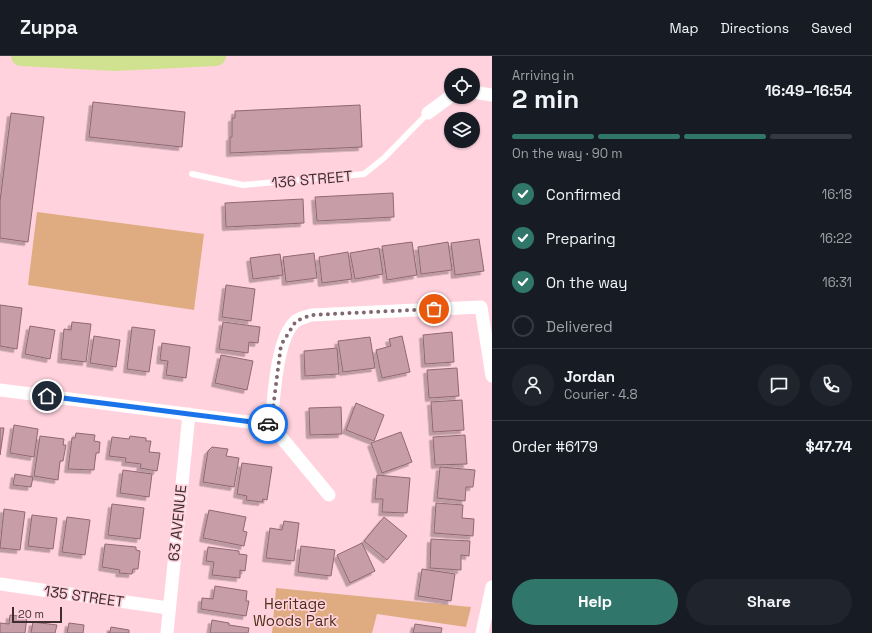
<!DOCTYPE html>
<html lang="en">
<head>
<meta charset="utf-8">
<style>
	:root { --surface:#171b24; --page:#20242c; --text:#f1f3f6; --muted:#9ea1a6; --line:#363941; --accent:#31766b }
	body { margin:0; font-family:"Space Grotesk",sans-serif; background:var(--page); color:var(--text); height:100vh; display:flex; flex-direction:column; font-size:15px; white-space:nowrap }
	* { box-sizing:border-box; margin:0 }
	p { font-size:13px; color:var(--muted) }
	.icon { flex:none; width:22px; height:22px; fill:none; stroke:currentColor; stroke-width:2; stroke-linecap:round; stroke-linejoin:round }
	.map { position:relative; flex:1; overflow:hidden }
	.side { display:flex; flex-direction:column; background:var(--surface); width:380px }
	.side>* { flex:none }
	.controls { position:absolute; left:444px; top:12px; display:grid; gap:8px }
	.controls a { display:grid; place-items:center; width:36px; height:36px; border-radius:50%; background:var(--surface); box-shadow:0 1px 3px #0004; font-size:20px }
	.scale { position:absolute; left:12px; bottom:10px; width:50px; box-sizing:border-box; padding-left:4px; border:2px solid #3e2d32; border-top:0; font-size:11px; line-height:14px; white-space:nowrap; color:#3e2d32; -webkit-text-stroke:3px #ffd2de; paint-order:stroke }
	.pin { position:absolute; display:grid; place-items:center; width:34px; height:34px; color:#fff; margin:-17px; border:2px solid #fff; border-radius:50%; box-shadow:0 1px 4px #0007 }
	.courier { position:absolute; display:grid; place-items:center; width:40px; height:40px; margin:-20px; border:3px solid #1a73e8; border-radius:50%; background:#fff; color:#222; box-shadow:0 1px 5px #0007 }
	.headline em { font-style:normal; font-weight:700 }
	.headline div { display:flex; flex-direction:column-reverse }
	.headline { display:flex; align-items:center; justify-content:space-between; height:68px; padding:0 20px }
	h1 { font-size:26px; font-weight:700; line-height:30px }
	.bar { display:grid; grid-template-columns:repeat(4,1fr); gap:6px 4px; align-content:center; height:48px; padding:0 20px }
	.bar i { height:5px; border-radius:3px; background:var(--line) }
	.bar .current { background:var(--accent) }
	.bar p { grid-column:span 4 }
	.line { display:flex; align-items:center; gap:10px; padding:0 20px; border-top:1px solid var(--line) }
	.line div { flex:1 }
	.round { display:grid; place-items:center; flex:none; width:42px; height:42px; border-radius:21px; background:var(--page) }
	ol { padding:0 20px; list-style:none }
	li { display:flex; align-items:center; gap:12px; height:44px }
	li p { margin-inline-start:auto }
	li .icon { padding:4px; border-radius:50%; background:var(--accent); color:#fff; stroke-width:4 }
	li:last-child { color:var(--muted) }
	li i { width:22px; height:22px; border:2px solid var(--line); border-radius:50% }
	.action { display:flex; gap:8px; margin-top:auto; padding:8px 20px }
	.action a { flex:1; height:46px; border-radius:24px; background:var(--accent); color:#fff; font-size:16px; font-weight:700; line-height:46px; text-align:center }
	.action a+a { background:var(--page); color:var(--text) }
	header { display:flex; align-items:center; gap:24px; box-sizing:border-box; height:56px; padding:0 20px; background:var(--surface); border-bottom:1px solid var(--line) }
	header strong { font-size:19px }
	nav { display:flex; gap:22px; margin-inline-start:auto; font-size:14px }
	main { display:flex; flex:1; min-height:0 }
	.map>svg:first-child { display:block }
	.green { fill:#dfac81 }
	.building { fill:#c79da8; stroke:#8f6873; filter:url(#shadow) }
	.lines { fill:none; stroke-linecap:round; stroke-linejoin:round }
	.service { stroke:#fff; stroke-width:6 }
	.minor { stroke:#fff; stroke-width:13 }
	.primary { stroke:#d0e28f; stroke-width:20 }
	.done { stroke:#82676e; stroke-width:4; stroke-dasharray:0 7.2 }
	.route { stroke:#1a73e8; stroke-width:5 }
	.labels { text-anchor:middle; dominant-baseline:central; stroke-width:3.5; stroke-linejoin:round; paint-order:stroke }
	.street-label { font-size:15px; fill:#3e2d32; stroke:#ffd2de }
	.park-label { font-size:15px; fill:#4d3017; stroke:#ffd2de }
</style>
</head>
<body>
<header>
<strong>Zuppa</strong>
<nav><a>Map</a><a>Directions</a><a>Saved</a></nav>
</header>
<main>
<div class="map">
<svg width="492" height="577" viewBox="0 0 492 577">
	<defs>
		<filter id="shadow"><feDropShadow dx="-3.5" dy="3.5" stdDeviation="0" flood-color="#0004"/></filter>
	</defs>
	<rect width="100%" height="100%" fill="#ffd2de"/>
	<path class="green" d="M37 156 204 178 194 254 28 229Z
		M276 532 471 551 466 571 377 558 372 577H272Z"/>
	<path class="building" d="M93 46 185 56 182 91 89 81Z
		M360 49 362 91 230 97V81H232V62H235V55Z
		M11 57 44 61 28 186 0 182V145Z
		M393 137 394 161 317 165 315 141Z
		M303 143 304 167 226 171 225 147Z
		M479 183 484 215 455 219 451 187Z
		M412 186 417 219 387 224 382 190Z
		M448 186 452 214 421 218 418 191Z
		M379 192 383 218 355 223 350 197Z
		M348 196 352 223 322 227 319 201Z
		M314 197 317 222 286 226 283 201Z
		M280 198 283 219 253 223 250 202Z
		M226 229 255 233 251 265 222 261Z
		M0 249 22 252 17 293 0 290Z
		M72 266 91 268 86 306 61 303 64 273 71 274Z
		M223 266 260 271 258 287 249 286 248 297 219 293Z
		M30 270 55 274 50 303 25 298Z
		M132 271 155 274 149 316 127 313Z
		M452 276 454 306 425 308 423 279Z
		M94 280 120 284 116 311 90 307Z
		M402 280 410 316 382 322 376 294 391 290 389 283Z
		M370 281 375 312 343 316 338 285Z
		M162 287 190 291 186 322 166 319 168 305 160 304Z
		M337 292 339 318 305 320 304 295Z
		M221 299 253 305 247 334 215 327Z
		M457 312 459 340 429 342 427 314Z
		M462 344 464 374 433 376 431 346Z
		M356 347 384 359 374 385 346 374Z
		M341 351 342 378 310 379 309 352Z
		M14 369 38 373 34 401 10 397Z
		M0 372H4L0 399Z
		M401 376 412 406 382 417 371 387Z
		M76 377 95 379 94 385 100 386 99 397H96L94 414 68 413 72 382H75Z
		M465 379 467 408 435 409 433 381Z
		M40 380 64 383 63 389H66L63 405H60L58 424 34 420Z
		M130 380 146 382V385H151L149 396 160 397 157 415 140 412 141 408 125 406 126 402 109 400 112 381 129 383Z
		M212 391 228 393 226 400 239 402 234 431 203 426 208 395Z
		M242 407 272 411 267 444 263 443 262 446 246 444 247 440 237 438Z
		M440 411 475 414 473 431H466L465 445 437 442Z
		M123 414 152 418 149 441 120 437Z
		M15 418 33 421 31 431 13 429Z
		M377 419 410 422 407 457 382 456 383 443H375Z
		M436 447 463 449 462 462 474 463 473 480 434 477Z
		M112 448 144 452 140 483 108 479Z
		M4 453 25 456 20 494 0 492Z
		M209 454 246 461 243 475 247 476 244 490 203 482Z
		M32 459 57 462 53 493 28 490Z
		M67 461 90 464 85 499 62 496Z
		M384 461 407 480 387 504 364 485Z
		M284 465 299 467 294 505 266 502 270 472 282 474Z
		M431 483 470 485 469 500 461 499V514L430 512Z
		M362 487 375 515 350 527 337 499Z
		M105 488 136 491V494L140 495 138 513H133L132 518 119 517 120 514 102 511Z
		M301 490 335 494 331 520 298 516Z
		M208 491 239 495V498L247 499 245 515 240 514V522L212 519 214 506 206 505Z
		M422 513 455 518 451 545 418 540Z
		M215 530 247 535 246 545H249L246 560 201 553 202 542 213 543Z
		M10 559 27 561 25 577H0V567L9 568Z
		M212 564 229 567V569L249 572 248 577H210Z
		M33 566 57 569 55 577H31Z
		M69 567 84 569 83 577H67Z
		M415 568 442 572 441 577H413Z
		M111 571 129 574V577H108L110 576Z"/>
	<g class="lines">
		<path class="service" d="M192 118 243 129 364 118 384 102 428 57"/>
		<path class="minor" d="M473 36 492 39
			M428 57 451 40
			M0 334 271 369
			M329 439 271 369C274 343 276 281 296 265 300 262 306 261 311 259L481 251 492 320
			M0 528 168 552
			M167 577 189 358
			M482 577 492 531"/>
		<path class="primary" d="M21 0 115 5 216 0"/>
	</g>
	<g class="lines">
		<path class="done" d="M268 368H271L281 289 296 265 311 259 434 253"/>
		<path class="route" d="M47 340 268 368"/>
	</g>
	<g class="labels">
		<g class="street-label">
			<text transform="translate(312 123) rotate(-5)">136 STREET</text>
			<text transform="translate(177 467) rotate(-84)">63 AVENUE</text>
			<text transform="translate(84 540) rotate(8)">135 STREET</text>
		</g>
		<g class="park-label">
			<text x="295" y="547">Heritage<tspan x="295" dy="17">Woods Park</tspan></text>
		</g>
	</g>
</svg>
<div class="controls">
<a><svg class="icon" aria-label="locate" viewBox="0 0 24 24"><circle cx="12" cy="12" r="6"/><path d="M12 2v4M12 18v4M2 12h4M18 12h4"/></svg></a>
<a><svg class="icon" aria-label="layers" viewBox="0 0 24 24"><path d="M12 4l9 5-9 5-9-5zM3 14l9 5 9-5"/></svg></a>
</div>
<div class="scale">20 m</div>
<div class="pin" style="left:434px;top:253px;background:#ea580c"><svg class="icon" aria-label="bag" viewBox="0 0 24 24"><path d="M5 8h14l-1 12H6zM9 8a3 3 0 0 1 6 0"/></svg></div>
<div class="pin" style="left:47px;top:340px;background:#1f2937"><svg class="icon" aria-label="home" viewBox="0 0 24 24"><path d="M3 11l9-7 9 7M6 9v11h12V9"/></svg></div>
<div class="courier" style="left:268px;top:368px"><svg class="icon" aria-label="car" viewBox="0 0 24 24"><path d="M5 17H2v-5l4-1 3-4h7l3 4 3 1v5h-3M9 17h6M6 11h13"/><circle cx="7" cy="17" r="2"/><circle cx="17" cy="17" r="2"/></svg></div>
</div>
<section class="side">
<div class="headline"><div><h1>2 min</h1><p>Arriving in</p></div><em>16:49–16:54</em></div>
<div class="bar"><i class="current"></i><i class="current"></i><i class="current"></i><i></i><p>On the way · 90 m</p></div>
<ol>
<li><svg class="icon" aria-label="check" viewBox="0 0 24 24"><path d="M5 12l5 5 9-10"/></svg>Confirmed<p>16:18</p></li>
<li><svg class="icon" aria-label="check" viewBox="0 0 24 24"><path d="M5 12l5 5 9-10"/></svg>Preparing<p>16:22</p></li>
<li><svg class="icon" aria-label="check" viewBox="0 0 24 24"><path d="M5 12l5 5 9-10"/></svg>On the way<p>16:31</p></li>
<li><i></i>Delivered</li>
</ol>
<div class="line" style="height:72px"><a class="round"><svg class="icon" aria-label="person" viewBox="0 0 24 24"><circle cx="12" cy="8" r="4"/><path d="M4 21q1-7 8-7t8 7"/></svg></a><div><b>Jordan</b><p>Courier · 4.8</p></div><a class="round"><svg class="icon" aria-label="chat" viewBox="0 0 24 24"><path d="M4 5h16v11H9l-5 4z"/></svg></a><a class="round"><svg class="icon" aria-label="phone" viewBox="0 0 24 24"><path d="M5 4h4l2 5-3 2q2 4 5 5l2-3 5 2v4C11 20 4 13 5 4z"/></svg></a></div>
<div class="line" style="height:52px"><div>Order #6179</div><b>$47.74</b></div>
<div class="action"><a>Help</a><a>Share</a></div>
</section>
</main>
</body>
</html>
